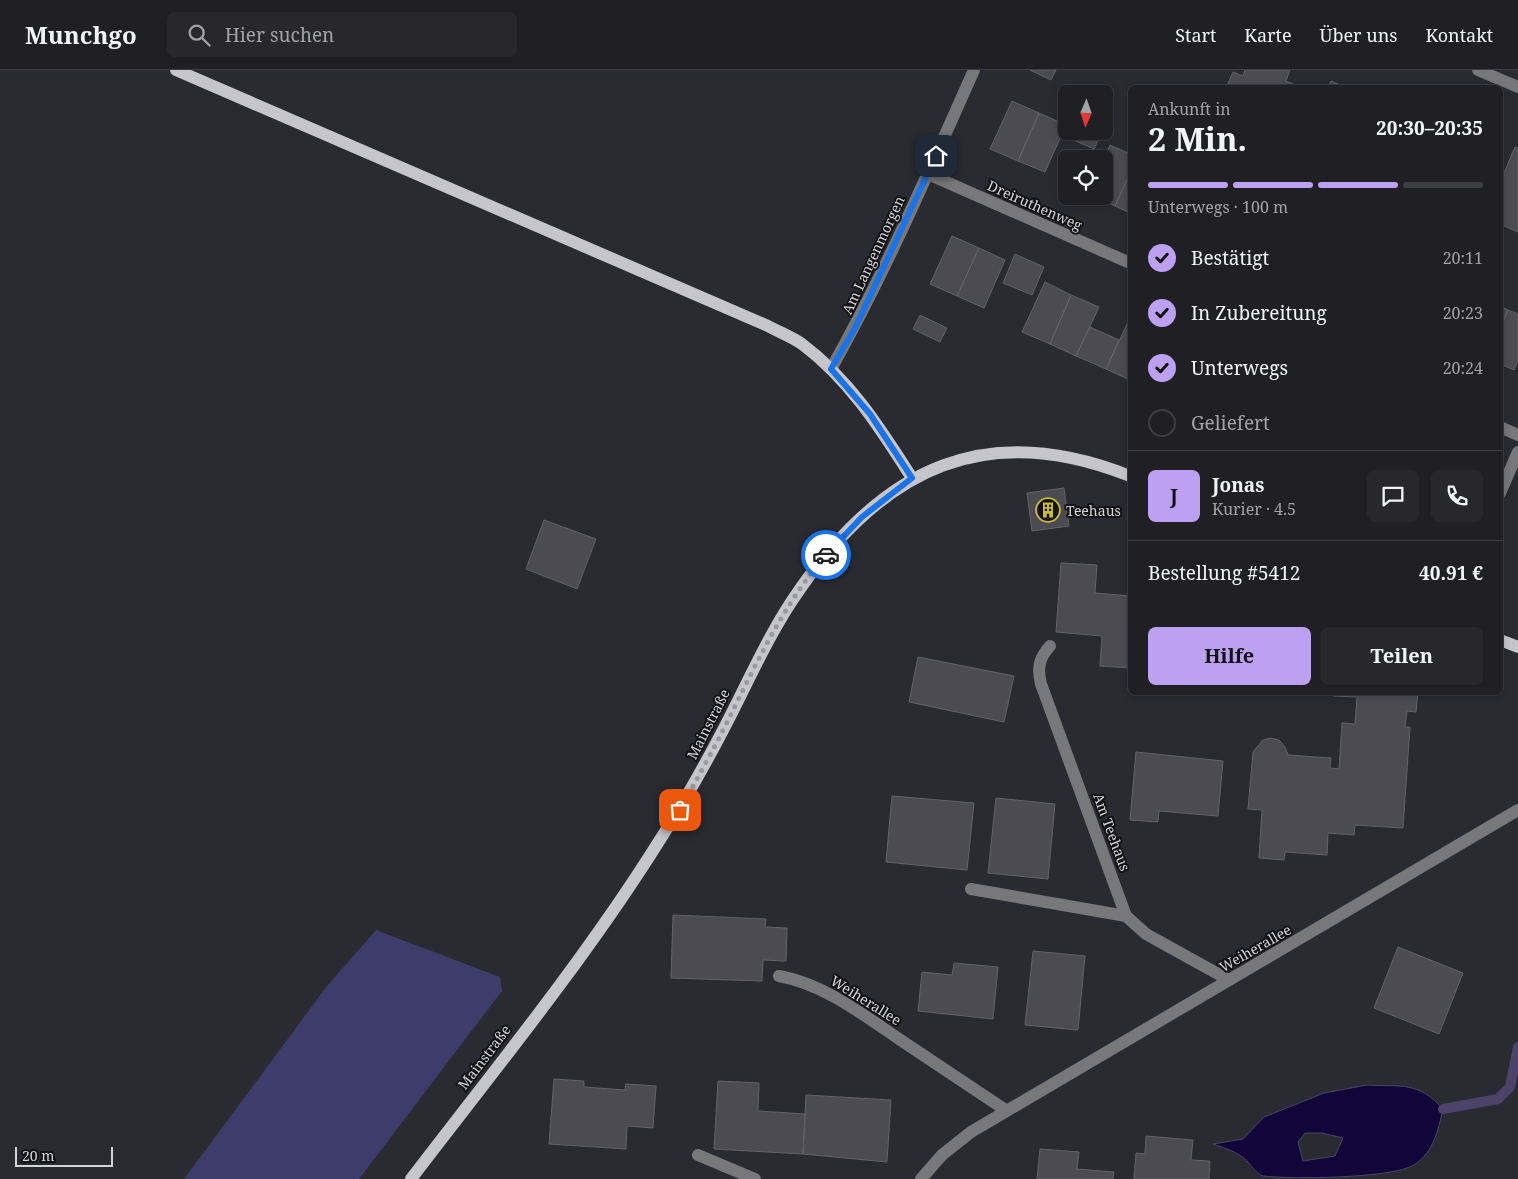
<!DOCTYPE html>
<html lang="de">
<head>
<meta charset="utf-8">
<style>
	:root { --surface:#202024; --page:#28282c; --text:#f1f3f6; --muted:#a2a3a6; --line:#3d3e41; --accent:#bca0f2 }
	body { margin:0; font-family:"Noto Serif",serif; background:var(--page); color:var(--text); height:100vh; display:flex; flex-direction:column; font-size:19px; white-space:nowrap }
	* { box-sizing:border-box; margin:0 }
	p { font-size:16px; color:var(--muted) }
	.icon { flex:none; width:28px; height:28px; fill:none; stroke:currentColor; stroke-width:2; stroke-linecap:round; stroke-linejoin:round }
	.map { position:relative; flex:1; overflow:hidden }
	.details { position:absolute; left:1128px; top:15px; width:375px; height:610px; display:flex; flex-direction:column; background:var(--surface); border-radius:8px; box-shadow:0 2px 8px #0003,0 0 0 1px var(--line) }
	.details>* { flex:none }
	.needle { width:32px; rotate:182deg }
	.buttons { position:absolute; left:1058px; top:15px; display:grid; gap:10px }
	.buttons a { display:grid; place-items:center; width:55px; height:55px; border-radius:8px; background:var(--surface); box-shadow:0 2px 8px #0003,0 0 0 1px var(--line); font-size:25px }
	.scale { position:absolute; left:15px; bottom:12px; width:98px; box-sizing:border-box; padding-left:5px; border:2px solid #d4d4d7; border-top:0; font-size:14px; line-height:18px; white-space:nowrap; color:#d4d4d7; -webkit-text-stroke:4px #131316; paint-order:stroke }
	.pin { position:absolute; display:grid; place-items:center; width:42px; height:42px; color:#fff; margin:-21px; border-radius:10px; box-shadow:0 2px 8px #0006 }
	.courier { position:absolute; display:grid; place-items:center; width:50px; height:50px; margin:-25px; border:4px solid #1a73e8; border-radius:50%; background:#fff; color:#222; box-shadow:0 1px 6px #0007 }
	.headline em { font-style:normal; font-weight:700 }
	.headline div { display:flex; flex-direction:column-reverse }
	.headline { display:flex; align-items:center; justify-content:space-between; height:85px; padding:0 20px }
	h1 { font-size:32px; font-weight:700; line-height:38px }
	.bar { display:grid; grid-template-columns:repeat(4,1fr); gap:8px 5px; align-content:center; height:60px; padding:0 20px }
	.bar i { height:6px; border-radius:4px; background:var(--line) }
	.bar .selected { background:var(--accent) }
	.bar p { grid-column:span 4 }
	.line { display:flex; align-items:center; gap:12px; padding:0 20px; border-top:1px solid var(--line) }
	.line div { flex:1 }
	.round { display:grid; place-items:center; flex:none; width:52px; height:52px; border-radius:8px; background:var(--page) }
	ol { padding:0 20px; list-style:none }
	li { display:flex; align-items:center; gap:15px; height:55px }
	li p { margin-inline-start:auto }
	li .icon { padding:5px; border-radius:50%; background:var(--accent); color:#111; stroke-width:4 }
	li:last-child { color:var(--muted) }
	li i { width:28px; height:28px; border:2px solid var(--line); border-radius:50% }
	.button { display:flex; gap:10px; margin-top:auto; padding:10px 20px }
	.button a { flex:1; height:58px; border-radius:8px; background:var(--accent); color:#111; font-size:20px; font-weight:700; line-height:58px; text-align:center }
	.button a+a { background:var(--page); color:var(--text) }
	header { display:flex; align-items:center; gap:30px; box-sizing:border-box; height:70px; padding:0 25px; background:var(--surface); border-bottom:1px solid var(--line) }
	header strong { font-size:24px }
	nav { display:flex; gap:28px; margin-inline-start:auto; font-size:18px }
	.search { width:350px; height:45px; background:var(--page); display:flex; align-items:center; gap:12px; box-sizing:border-box; padding:0 18px; border-radius:8px; color:var(--muted); font-size:19px }
	.map>svg:first-child { display:block }
	.green { fill:#3d3c6a }
	.water { fill:#100639; stroke:#4b4468; fill-rule:evenodd }
	.lines { fill:none; stroke-linecap:round; stroke-linejoin:round }
	.stream { stroke:#4b4468; stroke-width:10 }
	.building { fill:#4b4b51; stroke:#626268 }
	.minor { stroke:#78787b; stroke-width:12 }
	.major { stroke:#c5c5cb; stroke-width:12 }
	.done { stroke:#98999d; stroke-width:5; stroke-dasharray:0 9 }
	.route { stroke:#1a73e8; stroke-width:6 }
	.labels { text-anchor:middle; dominant-baseline:central; stroke-width:4; stroke-linejoin:round; paint-order:stroke }
	.street-label { font-size:14px; fill:#d4d4d7; stroke:#131316 }
	.poi-label { font-size:14px; fill:#d4d4d7; stroke:#131316; text-anchor:start }
</style>
</head>
<body>
<header>
<strong>Munchgo</strong>
<div class="search"><svg class="icon" aria-label="search" viewBox="0 0 24 24"><circle cx="10" cy="10" r="6"/><path d="M15 15l6 6"/></svg>Hier suchen</div>
<nav><a>Start</a><a>Karte</a><a>Über uns</a><a>Kontakt</a></nav>
</header>
<div class="map">
<svg width="1518" height="1109" viewBox="0 0 1518 1109">
	<rect width="100%" height="100%" fill="#2a2b30"/>
	<path class="green" d="M376 860 500 907 502 921 359 1109H184L327 916Z"/>
	<path class="water" d="M1367 1015C1402 1017 1418 1011 1443 1039 1438 1060 1434 1082 1414 1095 1390 1109 1290 1109 1263 1106 1254 1103 1249 1090 1241 1086 1232 1080 1222 1077 1213 1074L1243 1069 1264 1047 1324 1023ZM1305 1063H1322L1343 1068 1335 1086 1303 1091 1298 1072Z"/>
	<g class="lines">
		<path class="stream" d="M1443 1039 1498 1029 1510 1017 1518 977"/>
	</g>
	<path class="building" d="M1030 0H1056L1051 10Z
		M1245 0H1290L1286 11 1293 14 1291 18H1226L1233 2 1243 6Z
		M1331 11 1347 18H1328Z
		M1012 31 1039 43 1018 91 990 79Z
		M1039 43 1066 55 1045 102 1018 91Z
		M1066 55V61H1102L1094 79 1062 65Z
		M1110 75 1130 84V103L1115 136 1093 126H1104V89Z
		M1515 77 1518 78V162L1500 154V112Z
		M1130 103V143L1115 136Z
		M952 166 979 178 957 226 930 214Z
		M979 178 1005 190 984 238 957 226Z
		M1015 184 1044 197 1032 225 1003 213Z
		M1045 212 1071 225 1050 274 1022 262Z
		M1071 225 1099 237 1076 286 1050 274Z
		M1500 236 1508 240 1500 258Z
		M1508 240 1518 244V291L1514 300 1500 294V258Z
		M920 245 947 258 940 272 913 259Z
		M1128 252 1130 253V310L1106 299Z
		M1090 257 1119 270 1106 299 1076 286Z
		M1064 418 1069 456 1032 461 1027 423Z
		M544 450 596 469 577 519 526 499Z
		M1061 493 1097 495 1095 523 1130 526V598L1100 596 1102 566 1056 562Z
		M918 587 1014 606 1004 652 909 632Z
		M1333 622H1418L1416 642 1407 641 1405 657H1410L1403 758 1355 755 1354 765 1328 763 1327 785 1285 782 1284 790 1259 788 1262 740 1248 739 1253 682 1263 670 1271 668 1279 670 1285 677 1288 685 1331 688 1330 698 1339 699 1342 653 1355 654 1357 627 1333 626Z
		M1136 682 1223 691 1218 746 1159 741 1158 752 1130 750Z
		M892 726 974 733 967 800 886 792Z
		M996 728 1055 734 1048 809 988 803Z
		M673 845 766 849 765 857 787 858 786 891 763 890 762 911 671 908Z
		M1398 877 1463 903 1439 964 1374 938Z
		M1033 881 1085 886 1078 960 1025 955Z
		M954 893 998 897 993 949 918 941 922 902 952 905Z
		M554 1009 584 1011V1017L625 1020 626 1014 656 1016 653 1058 627 1056 626 1079 549 1074Z
		M718 1011 759 1013 758 1041 805 1044 803 1084 714 1079Z
		M806 1025 891 1030 887 1092 803 1084Z
		M1146 1066 1193 1070 1191 1090 1210 1091 1209 1109H1134L1136 1083 1145 1084Z
		M1040 1079 1079 1082 1077 1099 1114 1102 1113 1109H1037Z"/>
	<g class="lines">
		<path class="minor" d="M1478 0 1518 17
			M928 104 1130 193
			M831 299C885 203 929 101 974 0
			M1500 357 1518 365
			M1500 423 1518 382
			M1050 576C1039 588 1037 598 1041 614L1126 846 1146 864 1229 910
			M971 819 1126 846
			M779 906C824 914 862 944 899 969 935 993 971 1017 1007 1041
			M698 1085 755 1109
			M921 1109 942 1085 971 1062 1518 740"/>
		<path class="major" d="M176 0 768 256C779 262 792 267 802 274 850 310 880 358 912 408
			M1500 570 1518 577
			M411 1109C492 1003 577 899 649 787 675 747 699 706 721 664 747 615 768 564 800 519 885 397 987 349 1130 406"/>
	</g>
	<g class="lines">
		<path class="done" d="M680 740C694 714 709 688 722 662 753 601 781 537 826 485"/>
		<path class="route" d="M826 485 862 447 912 408 870 344 831 299 855 258 936 86"/>
	</g>
	<defs>
		<g id="building-ring" transform="scale(1.25)"><circle r="9.5" fill="#131316" stroke="#c9ba3a" stroke-width="1.5"/><path d="M-4-6H4V6H1V3H-1V6H-4ZM-2.5-4.3h1.7v1.8h-1.7ZM.8-4.3h1.7v1.8H.8ZM-2.5-1h1.7V.8h-1.7ZM.8-1h1.7V.8H.8Z" fill="#c9ba3a"/></g>
	</defs>
	<g fill-rule="evenodd">
		<use href="#building-ring" x="1048" y="440"/>
	</g>
	<g class="labels">
		<g class="street-label">
			<text transform="translate(1035 135) rotate(24)">Dreiruthenweg</text>
			<text transform="translate(873 185) rotate(-65)">Am Langenmorgen</text>
			<text transform="translate(708 654) rotate(-63)">Mainstraße</text>
			<text transform="translate(1112 762) rotate(70)">Am Teehaus</text>
			<text transform="translate(1255 878) rotate(-30)">Weiherallee</text>
			<text transform="translate(866 930) rotate(32)">Weiherallee</text>
			<text transform="translate(484 987) rotate(-53)">Mainstraße</text>
		</g>
		<g class="poi-label">
			<text x="1066" y="440">Teehaus</text>
		</g>
	</g>
</svg>
<div class="buttons">
<a><svg class="needle" viewBox="-14 -14 28 28"><path d="M0-13l5 13h-10z" fill="#e53935"/><path d="M0 13l5-13h-10z" fill="#a2a3a6"/></svg></a>
<a><svg class="icon" aria-label="locate" viewBox="0 0 24 24"><circle cx="12" cy="12" r="6"/><path d="M12 2v4M12 18v4M2 12h4M18 12h4"/></svg></a>
</div>
<div class="scale">20 m</div>
<div class="pin" style="left:680px;top:740px;background:#ea580c"><svg class="icon" aria-label="bag" viewBox="0 0 24 24"><path d="M5 8h14l-1 12H6zM9 8a3 3 0 0 1 6 0"/></svg></div>
<div class="pin" style="left:936px;top:86px;background:#1f2937"><svg class="icon" aria-label="home" viewBox="0 0 24 24"><path d="M3 11l9-7 9 7M6 9v11h12V9"/></svg></div>
<div class="courier" style="left:826px;top:485px"><svg class="icon" aria-label="car" viewBox="0 0 24 24"><path d="M5 17H2v-5l4-1 3-4h7l3 4 3 1v5h-3M9 17h6M6 11h13"/><circle cx="7" cy="17" r="2"/><circle cx="17" cy="17" r="2"/></svg></div>
<section class="details">
<div class="headline"><div><h1>2 Min.</h1><p>Ankunft in</p></div><em>20:30–20:35</em></div>
<div class="bar"><i class="selected"></i><i class="selected"></i><i class="selected"></i><i></i><p>Unterwegs · 100 m</p></div>
<ol>
<li><svg class="icon" aria-label="check" viewBox="0 0 24 24"><path d="M5 12l5 5 9-10"/></svg>Bestätigt<p>20:11</p></li>
<li><svg class="icon" aria-label="check" viewBox="0 0 24 24"><path d="M5 12l5 5 9-10"/></svg>In Zubereitung<p>20:23</p></li>
<li><svg class="icon" aria-label="check" viewBox="0 0 24 24"><path d="M5 12l5 5 9-10"/></svg>Unterwegs<p>20:24</p></li>
<li><i></i>Geliefert</li>
</ol>
<div class="line" style="height:90px"><b class="round" style="background:var(--accent);color:#111">J</b><div><b>Jonas</b><p>Kurier · 4.5</p></div><a class="round"><svg class="icon" aria-label="chat" viewBox="0 0 24 24"><path d="M4 5h16v11H9l-5 4z"/></svg></a><a class="round"><svg class="icon" aria-label="phone" viewBox="0 0 24 24"><path d="M5 4h4l2 5-3 2q2 4 5 5l2-3 5 2v4C11 20 4 13 5 4z"/></svg></a></div>
<div class="line" style="height:65px"><div>Bestellung #5412</div><b>40.91 €</b></div>
<div class="button"><a>Hilfe</a><a>Teilen</a></div>
</section>
</div>
</body>
</html>
